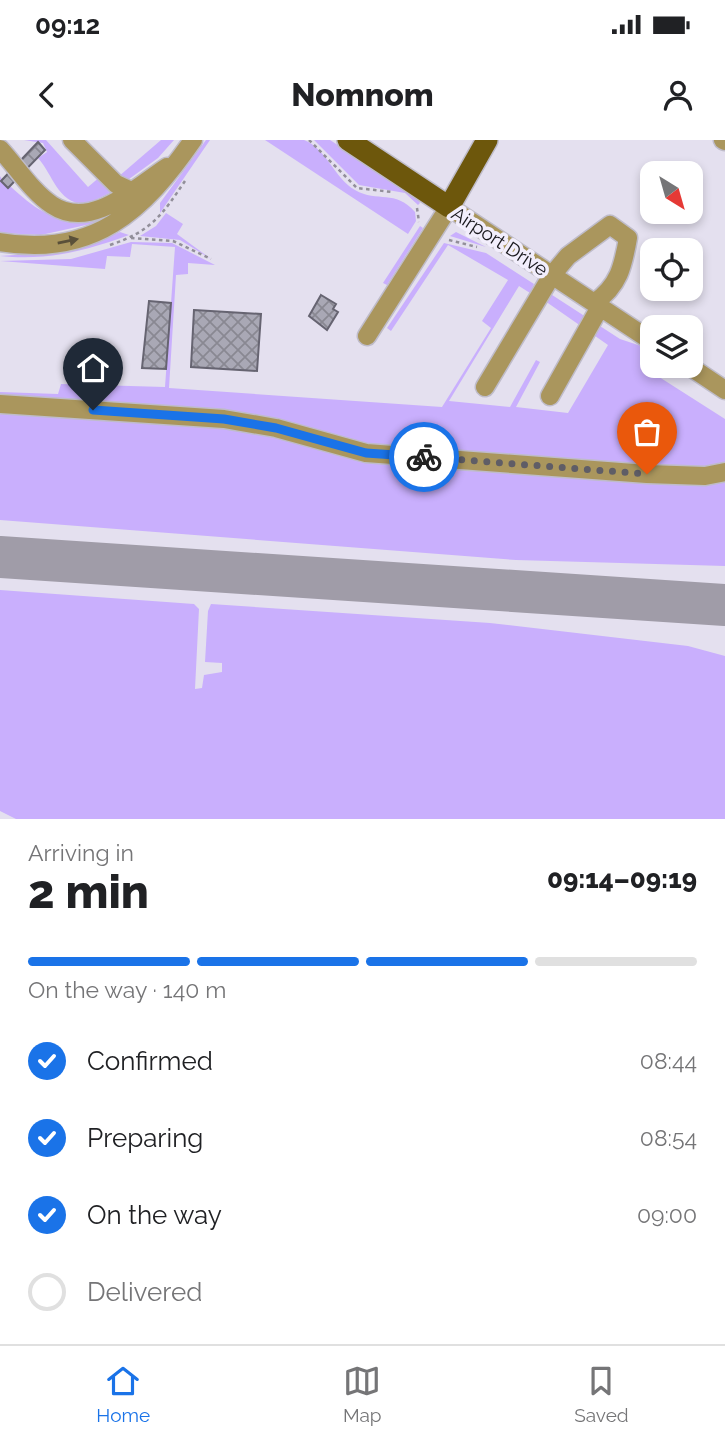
<!DOCTYPE html>
<html lang="en">
<head>
<meta charset="utf-8">
<style>
	:root { --surface:#fff; --page:#f2f2f2; --text:#202124; --muted:#757577; --line:#e0e0e0; --accent:#1a73e8 }
	body { margin:0; font-family:Raleway,sans-serif; background:var(--page); color:var(--text); height:100vh; display:flex; flex-direction:column; font-size:26px; white-space:nowrap }
	* { box-sizing:border-box; margin:0 }
	p { font-size:23px; color:var(--muted) }
	.icon { flex:none; width:38px; height:38px; fill:none; stroke:currentColor; stroke-width:2; stroke-linecap:round; stroke-linejoin:round }
	.map { position:relative; height:679px; overflow:hidden }
	.drawer { display:flex; flex-direction:column; background:var(--surface); flex:1 }
	.drawer>* { flex:none }
	.needle { width:46px; rotate:143deg }
	.controls { position:absolute; left:640px; top:21px; display:grid; gap:14px }
	.controls a { display:grid; place-items:center; width:63px; height:63px; border-radius:14px; background:var(--surface); box-shadow:0 4px 10px #0003; font-size:35px }
	.pin { position:absolute; display:grid; place-items:center; width:60px; height:60px; color:#fff; margin:-72px -30px; border-radius:50% 50% 50% 0; rotate:-45deg; box-shadow:0 0 7px #0007 }
	.pin .icon { rotate:45deg }
	.courier { position:absolute; display:grid; place-items:center; width:70px; height:70px; margin:-35px; border:5px solid #1a73e8; border-radius:50%; background:#fff; color:#222; box-shadow:0 2px 9px #0007 }
	.summary em { font-style:normal; font-weight:800 }
	.summary div { display:flex; flex-direction:column-reverse }
	.summary { display:flex; align-items:center; justify-content:space-between; height:119px; padding:0 28px }
	h1 { font-size:46px; font-weight:800; line-height:52px }
	.bar { display:grid; grid-template-columns:repeat(4,1fr); gap:10px 7px; align-content:center; height:84px; padding:0 28px }
	.bar i { height:9px; border-radius:5px; background:var(--line) }
	.bar .selected { background:var(--accent) }
	.bar p { grid-column:span 4 }
	ol { padding:0 28px; list-style:none }
	li { display:flex; align-items:center; gap:21px; height:77px }
	li p { margin-inline-start:auto }
	li .icon { padding:7px; border-radius:50%; background:var(--accent); color:#fff; stroke-width:4 }
	li:last-child { color:var(--muted) }
	li i { width:38px; height:38px; border:4px solid var(--line); border-radius:50% }
	.status { display:flex; justify-content:space-between; align-items:center; height:49px; padding:0 35px; background:var(--surface); direction:ltr }
	.status svg { height:19px; fill:currentColor }
	header { display:flex; justify-content:space-between; align-items:center; height:91px; padding:0 28px; background:var(--surface); font-size:32px; font-weight:800 }
	.menu { display:flex; justify-content:space-around; align-items:center; height:98px; border-top:2px solid var(--line); background:var(--surface); font-size:19px; color:var(--muted) }
	.menu a { display:grid; justify-items:center; gap:4px }
	.menu .selected { color:var(--accent) }
	.map>svg:first-child { display:block }
	.grass { fill:#c9affd }
	.lines { fill:none; stroke-linecap:round; stroke-linejoin:round }
	.taxiway { stroke:#a09ca8; stroke-width:42 }
	.building { fill:url(#building-cross-hatch); stroke:#666471; stroke-width:2 }
	.minor-casing { stroke:#bfbcc9; stroke-width:21 }
	.major-casing { stroke:#bfbcc9; stroke-width:24 }
	.path { stroke:#928f9a; stroke-width:2.5; stroke-dasharray:3.5 3.5; stroke-linecap:butt }
	.minor { stroke:#aa965d; stroke-width:18 }
	.major { stroke:#6d570c; stroke-width:21 }
	.oneway { fill:#5a5039 }
	.done { stroke:#5f5d66; stroke-width:7; stroke-dasharray:0 12.6 }
	.route { stroke:#1a73e8; stroke-width:9 }
	.labels { text-anchor:middle; dominant-baseline:central; stroke-width:7; stroke-linejoin:round; paint-order:stroke }
	.street-label { font-size:19px; fill:#18171c; stroke:#f2eefc }
</style>
</head>
<body>
<div class="status"><b>09:12</b><svg viewBox="0 0 49 12"><path d="M0 12V9h3v3zM5 12V6h3v6zM10 12V3h3v9zM15 12V0h3v12zM26 1h20v11H26zM47 4h2v5h-2z"/></svg></div>
<header><svg class="icon" aria-label="back" viewBox="0 0 24 24"><path d="M15 5l-7 7 7 7"/></svg>Nomnom<svg class="icon" aria-label="person" viewBox="0 0 24 24"><circle cx="12" cy="8" r="4"/><path d="M4 21q1-7 8-7t8 7"/></svg></header>
<div class="map">
<svg width="725" height="679" viewBox="0 0 725 679">
	<defs>
		<pattern id="building-cross-hatch" width="8" height="8" patternUnits="userSpaceOnUse" patternTransform="scale(1.75)"><rect width="8" height="8" fill="#a9a8b5"/><path d="M0 0l8 8M0 8l8-8" fill="none" stroke="#898892"/></pattern>
	</defs>
	<rect width="100%" height="100%" fill="#e4e0ef"/>
	<path class="grass" d="M24 0H46L88 47 101 36 114 51 85 65C56 61 54 36 38 18L47 12 43 3Z
		M161 0H174L158 18 125 42 118 37Z
		M206 0H210L160 73V63Z
		M265 0C276 0 294 0 304 0 326 8 335 39 355 50 378 63 395 49 415 72L416 81 408 94Z
		M314 0H330L417 57 420 63 418 65 405 53 359 45Z
		M0 36 7 48 10 46C37 71 56 84 94 80L95 83 41 95 0 93Z
		M166 73 183 84 177 94 211 119 180 100 140 96 156 86Z
		M420 86 423 88 387 145 383 143Z
		M120 92 129 95C86 111 46 121 0 116L72 111Z
		M456 92 486 107 450 96Z
		M131 102 172 103 215 125 188 123V134L176 135 169 248 442 267 491 188 482 181 508 140 448 105 391 191 387 188 444 103 486 113 534 144 530 153 519 146 449 261 510 267 536 220 540 222 516 267 568 273 608 205 545 161 549 153 620 199 650 209 653 226H660L656 235 725 279V327L711 330 364 307 289 287 0 257V252L58 254 61 244 165 247 175 107 132 104 130 117 107 116 105 129 0 121 71 119Z
		M0 269 235 285 279 296 725 339V426L516 420 0 380Z
		M0 450 194 464 199 469 195 549 202 548 204 535 222 532V523L205 522 208 471 211 464 490 483 688 506 725 516V679H16L0 671Z"/>
	<g class="lines">
		<path class="taxiway" d="M0 417 725 465"/>
	</g>
	<path class="building" d="M38 2 45 10 8 48 1 41Z
		M321 155 336 164 333 169 338 172 327 190 309 176Z
		M149 161 171 163 166 229 142 228Z
		M194 170 261 174 257 231 191 227Z"/>
	<g class="lines">
		<g class="minor-casing">
			<path id="minor" d="M72 0 116 44 131 51
				M723 0 725 1
				M0 9C16 26 32 52 52 65 91 91 135 48 167 27
				M0 102C93 118 144 71 193 0
				M367 196 449 67 653 202
				M689 226 725 250
				M485 247 552 135 568 116 610 85 628 98C623 126 619 146 594 163
				M550 256 600 167
				M0 264 224 279 276 288 366 313 647 334 705 336 725 332"/>
		</g>
		<g class="major-casing">
			<path id="major" d="M348 0 449 67 487 0"/>
		</g>
		<path class="path" d="M309 0 357 48 392 52
			M417 68 419 82
			M131 98 173 101 211 119
			M449 100 477 107
			M110 105C152 91 162 75 185 41"/>
		<use href="#minor" class="minor"/>
		<use href="#major" class="major"/>
	</g>
	<defs><path id="oneway-solid" d="M-6-.8H1V-3.2L6.5 0L1 3.2V.8H-6Z" transform="scale(1.75)"/></defs>
	<use class="oneway" href="#oneway-solid" transform="translate(68 101) rotate(-11)"/>
	<g class="lines">
		<path class="done" d="M424 317 647 334"/>
		<path class="route" d="M93 270 224 279 276 288 366 313 424 317"/>
	</g>
	<g class="labels">
		<g class="street-label">
			<text transform="translate(500 101) rotate(33)">Airport Drive</text>
		</g>
	</g>
</svg>
<div class="controls">
<a><svg class="needle" viewBox="-14 -14 28 28"><path d="M0-13l5 13h-10z" fill="#e53935"/><path d="M0 13l5-13h-10z" fill="#757577"/></svg></a>
<a><svg class="icon" aria-label="locate" viewBox="0 0 24 24"><circle cx="12" cy="12" r="6"/><path d="M12 2v4M12 18v4M2 12h4M18 12h4"/></svg></a>
<a><svg class="icon" aria-label="layers" viewBox="0 0 24 24"><path d="M12 4l9 5-9 5-9-5zM3 14l9 5 9-5"/></svg></a>
</div>
<div class="pin" style="left:647px;top:334px;background:#ea580c"><svg class="icon" aria-label="bag" viewBox="0 0 24 24"><path d="M5 8h14l-1 12H6zM9 8a3 3 0 0 1 6 0"/></svg></div>
<div class="pin" style="left:93px;top:270px;background:#1f2937"><svg class="icon" aria-label="home" viewBox="0 0 24 24"><path d="M3 11l9-7 9 7M6 9v11h12V9"/></svg></div>
<div class="courier" style="left:424px;top:317px"><svg class="icon" aria-label="bike" viewBox="0 0 24 24"><circle cx="6" cy="16" r="4"/><circle cx="18" cy="16" r="4"/><path d="M6 16l4-8h5l3 8M10 8l3 8H6M13 5h3"/></svg></div>
</div>
<section class="drawer">
<div class="summary"><div><h1>2 min</h1><p>Arriving in</p></div><em>09:14–09:19</em></div>
<div class="bar"><i class="selected"></i><i class="selected"></i><i class="selected"></i><i></i><p>On the way · 140 m</p></div>
<ol>
<li><svg class="icon" aria-label="check" viewBox="0 0 24 24"><path d="M5 12l5 5 9-10"/></svg>Confirmed<p>08:44</p></li>
<li><svg class="icon" aria-label="check" viewBox="0 0 24 24"><path d="M5 12l5 5 9-10"/></svg>Preparing<p>08:54</p></li>
<li><svg class="icon" aria-label="check" viewBox="0 0 24 24"><path d="M5 12l5 5 9-10"/></svg>On the way<p>09:00</p></li>
<li><i></i>Delivered</li>
</ol>
</section>
<nav class="menu">
<a class="selected"><svg class="icon" aria-label="home" viewBox="0 0 24 24"><path d="M3 11l9-7 9 7M6 9v11h12V9"/></svg>Home</a>
<a><svg class="icon" aria-label="map" viewBox="0 0 24 24"><path d="M3 6l6-2 6 2 6-2v14l-6 2-6-2-6 2zM9 4v14M15 6v14"/></svg>Map</a>
<a><svg class="icon" aria-label="saved" viewBox="0 0 24 24"><path d="M7 4h10v16l-5-4-5 4z"/></svg>Saved</a>
</nav>
</body>
</html>
